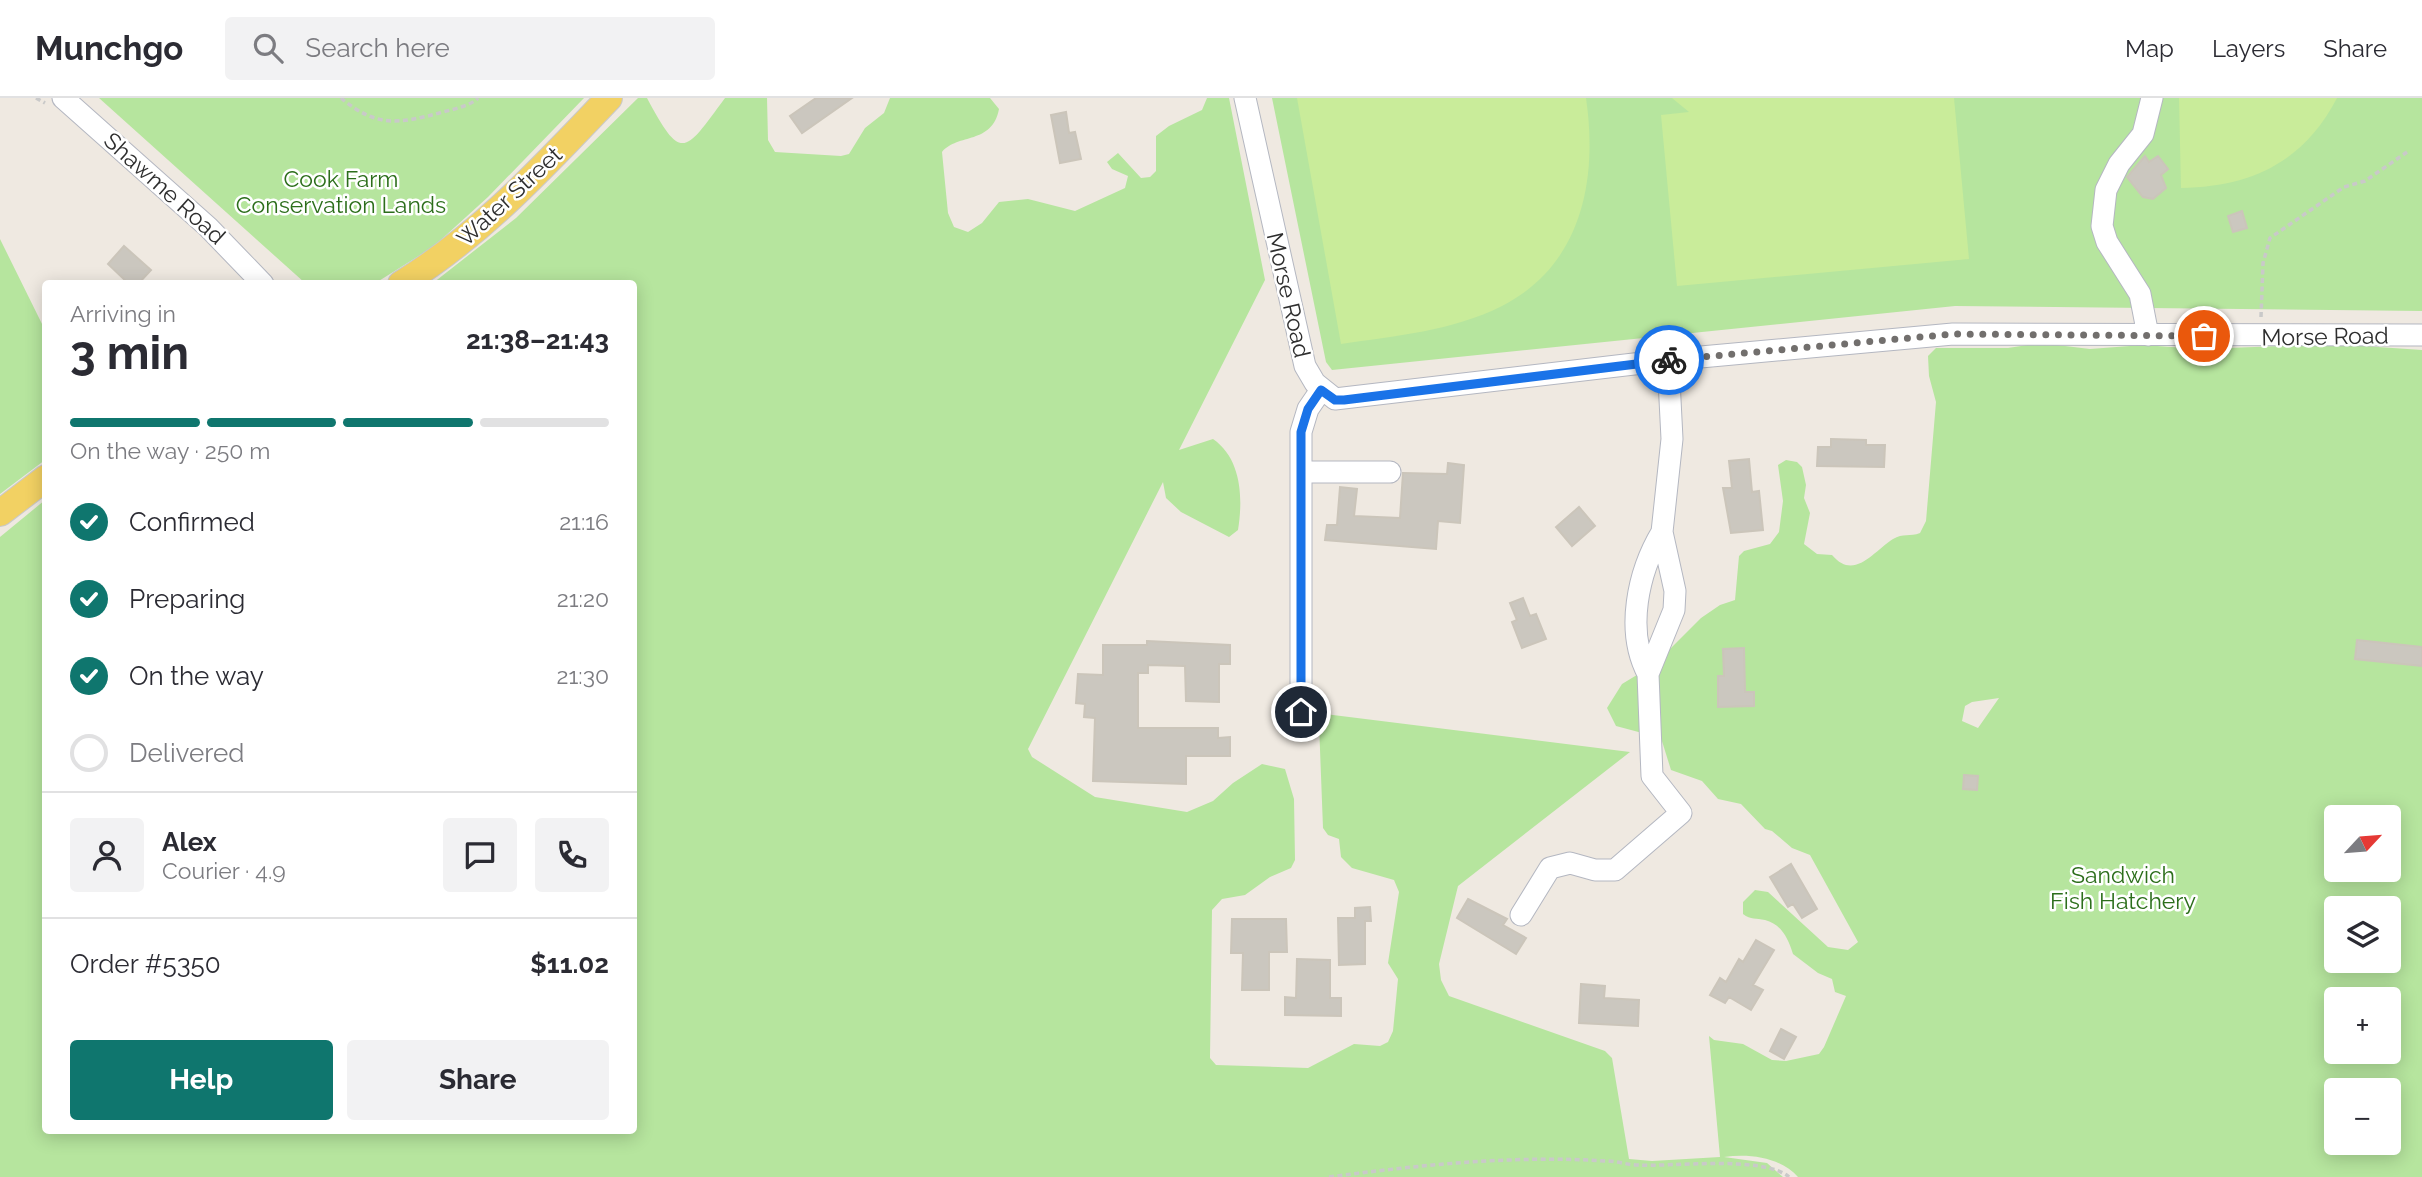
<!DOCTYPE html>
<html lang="en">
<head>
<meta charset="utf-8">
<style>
	:root { --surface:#fff; --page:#f2f2f3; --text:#2b2b33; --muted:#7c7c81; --line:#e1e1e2; --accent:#0f766e }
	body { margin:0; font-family:Raleway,sans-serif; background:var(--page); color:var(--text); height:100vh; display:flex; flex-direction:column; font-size:26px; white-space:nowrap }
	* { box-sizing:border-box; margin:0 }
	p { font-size:23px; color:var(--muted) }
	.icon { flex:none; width:38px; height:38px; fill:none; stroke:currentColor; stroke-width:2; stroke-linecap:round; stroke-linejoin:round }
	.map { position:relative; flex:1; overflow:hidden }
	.panel { position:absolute; left:42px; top:182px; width:595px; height:854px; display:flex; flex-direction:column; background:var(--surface); border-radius:7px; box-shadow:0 4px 18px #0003 }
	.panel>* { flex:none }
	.needle { width:46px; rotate:64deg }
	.controls { position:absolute; left:2324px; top:707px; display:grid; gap:14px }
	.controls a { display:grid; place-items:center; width:77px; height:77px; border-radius:7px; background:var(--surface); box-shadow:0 4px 18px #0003; font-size:35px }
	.pin { position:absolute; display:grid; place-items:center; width:60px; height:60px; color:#fff; margin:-30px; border:4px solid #fff; border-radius:50%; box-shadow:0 2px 7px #0007 }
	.courier { position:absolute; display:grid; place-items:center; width:70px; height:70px; margin:-35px; border:5px solid #1a73e8; border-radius:50%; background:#fff; color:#222; box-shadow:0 2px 9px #0007 }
	.head em { font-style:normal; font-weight:700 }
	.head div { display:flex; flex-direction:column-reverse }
	.head { display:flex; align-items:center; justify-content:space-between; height:119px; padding:0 28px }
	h1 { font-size:46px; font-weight:700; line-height:52px }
	.bar { display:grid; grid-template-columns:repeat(4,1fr); gap:10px 7px; align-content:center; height:84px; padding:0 28px }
	.bar i { height:9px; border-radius:5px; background:var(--line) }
	.bar .on { background:var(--accent) }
	.bar p { grid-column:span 4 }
	.line { display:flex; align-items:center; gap:18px; padding:0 28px; border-top:2px solid var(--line) }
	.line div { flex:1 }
	.round { display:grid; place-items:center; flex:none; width:74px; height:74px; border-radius:7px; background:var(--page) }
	ol { padding:0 28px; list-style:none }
	li { display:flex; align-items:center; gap:21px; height:77px }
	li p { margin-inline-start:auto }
	li .icon { padding:7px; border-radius:50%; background:var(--accent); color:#fff; stroke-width:4 }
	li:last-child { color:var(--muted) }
	li i { width:38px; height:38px; border:4px solid var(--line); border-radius:50% }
	.button { display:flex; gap:14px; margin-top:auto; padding:14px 28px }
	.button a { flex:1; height:80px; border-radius:7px; background:var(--accent); color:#fff; font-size:28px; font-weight:700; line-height:80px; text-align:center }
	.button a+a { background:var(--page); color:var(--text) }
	header { display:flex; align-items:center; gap:42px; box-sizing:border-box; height:98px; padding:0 35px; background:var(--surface); border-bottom:2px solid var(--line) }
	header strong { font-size:33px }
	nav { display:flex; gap:38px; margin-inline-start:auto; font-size:24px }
	.search { width:490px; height:63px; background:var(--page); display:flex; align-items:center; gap:18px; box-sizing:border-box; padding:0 24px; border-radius:7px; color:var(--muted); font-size:26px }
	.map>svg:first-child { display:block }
	.green { fill:#b6e59e; fill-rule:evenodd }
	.pitch { fill:#c9ec9a }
	.building { fill:#cbc7bf; stroke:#cbc5ba; stroke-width:2 }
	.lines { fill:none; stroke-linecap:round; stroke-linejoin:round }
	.minor-casing { stroke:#b4b7c1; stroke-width:23 }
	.major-casing { stroke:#c9c9c9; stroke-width:28 }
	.path { stroke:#c9c9c9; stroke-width:3.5; stroke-dasharray:5 3.5; stroke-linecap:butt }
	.minor { stroke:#fff; stroke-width:21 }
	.major { stroke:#f2d163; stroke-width:26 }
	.done { stroke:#726f6d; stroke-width:7; stroke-dasharray:0 12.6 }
	.route { stroke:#1a73e8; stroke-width:9 }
	.labels { text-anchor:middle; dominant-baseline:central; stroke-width:5; stroke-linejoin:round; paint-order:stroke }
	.park-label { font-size:23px; fill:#2c6e1b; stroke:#fff }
	.street-label { font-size:23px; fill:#2e2e2e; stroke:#fff }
</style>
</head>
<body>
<header>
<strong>Munchgo</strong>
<div class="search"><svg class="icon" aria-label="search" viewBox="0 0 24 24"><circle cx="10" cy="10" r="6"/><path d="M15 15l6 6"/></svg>Search here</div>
<nav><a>Map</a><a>Layers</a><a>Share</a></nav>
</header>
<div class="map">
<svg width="2422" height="1079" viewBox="0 0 2422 1079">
	<rect width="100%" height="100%" fill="#efe9e1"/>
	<path class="green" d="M99 0H584L488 99 433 149 374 186 305 185Z
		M638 0H647C682 66 685 54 725 0H767L768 42 775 54 841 58 849 56 865 30 884 15 890 0H990L999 11C992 47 958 35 942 54L948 115 954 129 968 134 982 125 999 104 1028 101 1075 113 1125 90 1128 78 1112 71 1107 64 1118 55 1141 80 1150 79 1156 73V38L1169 28 1202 12 1207 0H1229L1265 182 1179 352 1213 341C1242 361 1243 401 1238 432L1229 439 1181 414 1166 400 1163 384 1028 651 1032 659 1095 699 1187 714 1213 703 1233 685 1262 666 1285 671 1294 701 1295 762 1291 770 1270 779 1245 797 1222 801 1212 812 1210 960 1216 967 1308 970 1354 946 1380 948 1388 944 1393 933 1398 881 1388 865 1399 794 1394 782 1352 770 1341 759 1339 741 1328 737 1323 730 1319 625 1325 616 1630 654 1458 788 1439 866 1441 882 1449 898 1605 953 1612 960 1629 1061 1652 1063 1720 1059 1709 938 1714 942 1743 946 1772 962 1786 963 1819 956 1824 949 1846 898 1835 894 1832 881 1818 875 1793 856C1788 840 1781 826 1765 822 1756 820 1751 822 1743 816V804L1755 792 1768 794 1828 849 1848 852 1858 844 1810 757 1792 750 1772 733 1765 731 1741 706 1718 701 1702 683 1671 672 1661 640 1616 628 1607 610 1622 586 1655 566 1701 520 1720 507 1735 502 1739 458 1744 453 1770 446 1779 434 1783 403 1778 367 1786 362 1797 364 1802 369 1806 387 1804 400 1810 415 1804 446 1817 456 1832 457C1854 483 1873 454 1893 441 1903 435 1910 439 1920 435L1926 423 1936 304 1929 278 1928 258 1936 250H2008L2040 245 2090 251 2143 247 2200 251 2334 246 2422 252V1079H1798C1781 1060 1751 1055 1724 1059L1767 1065 1783 1079H0V439L45 402 46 1032H634V186L433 185 516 120ZM1999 600 1978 630 1962 623 1965 608 1972 604ZM2336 719H2389V772H2336ZM2336 810H2389V863H2336ZM2336 901H2389V954H2336ZM2336 992H2389V1045H2336Z
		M1272 0H2422V213L1955 208 1332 272 1326 264Z
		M0 141 45 232V362L0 396Z"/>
	<path class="pitch" d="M1297 0H1586C1598 82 1582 167 1502 208 1453 233 1394 238 1341 246Z
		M1672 0H1954L1969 161 1677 188 1661 17 1689 14Z
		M2179 0H2337C2304 64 2251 89 2181 90Z"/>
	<path class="building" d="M816 0H852L802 35 790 18Z
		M1066 14 1069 35 1075 34 1081 61 1060 65 1051 17Z
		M2145 58 2149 64 2158 58 2168 71 2161 77 2166 90 2153 101 2143 99 2127 79Z
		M2242 113 2247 130 2233 134 2228 118Z
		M124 148 151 172 138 186H129L108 166Z
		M1831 341 1866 342V347H1885L1884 369 1817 368 1818 349H1831Z
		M1749 361 1752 394 1759 393 1763 432 1731 435 1723 390H1732L1729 363Z
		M1448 365 1464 367 1460 425 1438 423 1436 451 1325 442 1327 427H1337L1340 389 1357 391 1354 418 1400 420 1403 375 1447 376Z
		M1579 409 1595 428 1572 448 1556 429Z
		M1523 500 1530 518 1536 516 1546 541 1522 550 1512 524 1517 522 1510 505Z
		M2357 542 2422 549V568L2355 561Z
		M1147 543 1230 547V566H1219V604L1186 603 1185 568 1148 567V575H1138V630H1218V640L1230 639V658H1186V686L1093 683 1095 620 1084 619 1085 606 1076 605 1078 576 1103 577V547H1147Z
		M1744 550 1745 594H1754V608L1718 609V578H1724L1723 551Z
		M1964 677 1978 678 1977 692 1963 691Z
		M1791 766 1817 811 1802 820 1793 806 1788 809 1770 779Z
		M1468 801 1507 821 1503 827 1526 840 1516 856 1457 820Z
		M1370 809 1371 823H1365V866L1339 867 1338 820H1355V810Z
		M1232 821H1286L1287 854H1269V892H1242L1243 855H1231Z
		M1756 842 1774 852 1753 887 1763 892 1751 912 1729 899 1725 905 1710 897 1720 880 1726 884 1739 861 1743 864Z
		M1297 861 1330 862V900H1341V918L1285 917V899L1296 900Z
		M1581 886 1605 888 1604 900 1639 902 1638 928 1579 925Z
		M1781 931 1796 939 1784 961 1770 953Z"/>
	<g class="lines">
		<g class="minor-casing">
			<path id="minor" d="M63 0 208 129 263 186
				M1245 0 1305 268 1315 285 1335 301 1668 262 1953 236 2422 237
				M2148 237 2140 196 2107 144 2102 128 2106 92 2119 66 2143 36 2152 0
				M1302 374H1390
				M1648 576C1625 533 1638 474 1662 434
				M1301 614V334L1308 311 1321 292
				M1521 817 1550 770 1570 765 1595 772H1615L1681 715 1652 678 1648 576 1674 512 1675 493 1662 434 1672 341 1668 262"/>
		</g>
		<g class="major-casing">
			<path id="major" d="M401 186C482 136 544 68 609 0
				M0 415 46 380"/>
		</g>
		<path class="path" d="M36 0 45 5
			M341 0C377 30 399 26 443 14 454 11 470 8 478 0
			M2261 219 2263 165 2270 140 2344 89 2365 83 2407 54
			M1329 1079C1420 1067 1514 1057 1606 1063 1617 1063 1627 1067 1638 1067 1673 1069 1763 1057 1789 1079"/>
		<use href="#minor" class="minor"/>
		<use href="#major" class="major"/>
	</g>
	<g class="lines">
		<path class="done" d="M1669 262 1953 236 2204 238"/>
		<path class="route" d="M1301 614V334L1308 311 1321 292 1335 302H1344L1669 262"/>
	</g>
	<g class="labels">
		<g class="park-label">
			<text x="341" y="80">Cook Farm<tspan x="341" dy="26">Conservation Lands</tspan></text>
			<text x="2123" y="776">Sandwich<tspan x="2123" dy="26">Fish Hatchery</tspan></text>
		</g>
		<g class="street-label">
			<text transform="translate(165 90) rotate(42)">Shawme Road</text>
			<text transform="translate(509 98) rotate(-43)">Water Street</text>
			<text transform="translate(1289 197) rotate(77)">Morse Road</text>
			<text transform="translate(2325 238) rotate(-1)">Morse Road</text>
		</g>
	</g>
</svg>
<div class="controls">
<a><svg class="needle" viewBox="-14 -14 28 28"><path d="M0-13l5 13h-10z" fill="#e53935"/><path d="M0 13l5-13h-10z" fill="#7c7c81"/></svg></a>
<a><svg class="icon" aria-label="layers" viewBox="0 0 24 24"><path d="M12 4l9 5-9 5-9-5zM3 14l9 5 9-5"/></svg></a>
<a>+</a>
<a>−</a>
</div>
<div class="pin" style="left:2204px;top:238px;background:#ea580c"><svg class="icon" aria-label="bag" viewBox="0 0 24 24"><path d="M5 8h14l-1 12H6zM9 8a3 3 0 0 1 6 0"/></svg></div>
<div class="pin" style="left:1301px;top:614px;background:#1f2937"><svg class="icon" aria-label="home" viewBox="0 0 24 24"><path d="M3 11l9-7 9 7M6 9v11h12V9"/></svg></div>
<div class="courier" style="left:1669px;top:262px"><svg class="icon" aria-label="bike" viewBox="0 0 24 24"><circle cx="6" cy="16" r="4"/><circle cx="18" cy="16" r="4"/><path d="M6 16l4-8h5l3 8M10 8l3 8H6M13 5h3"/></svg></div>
<section class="panel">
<div class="head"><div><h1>3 min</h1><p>Arriving in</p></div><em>21:38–21:43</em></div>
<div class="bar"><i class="on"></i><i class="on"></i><i class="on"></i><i></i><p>On the way · 250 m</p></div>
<ol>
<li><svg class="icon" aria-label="check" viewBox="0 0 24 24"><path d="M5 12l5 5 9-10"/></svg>Confirmed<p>21:16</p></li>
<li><svg class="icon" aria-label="check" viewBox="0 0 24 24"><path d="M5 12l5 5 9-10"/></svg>Preparing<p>21:20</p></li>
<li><svg class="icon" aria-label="check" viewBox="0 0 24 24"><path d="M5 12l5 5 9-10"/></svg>On the way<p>21:30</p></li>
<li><i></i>Delivered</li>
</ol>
<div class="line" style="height:126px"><a class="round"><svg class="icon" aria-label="person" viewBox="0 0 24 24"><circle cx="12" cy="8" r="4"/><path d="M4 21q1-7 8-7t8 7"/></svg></a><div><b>Alex</b><p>Courier · 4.9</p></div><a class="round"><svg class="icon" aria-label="chat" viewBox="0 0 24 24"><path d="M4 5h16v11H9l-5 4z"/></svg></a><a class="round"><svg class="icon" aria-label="phone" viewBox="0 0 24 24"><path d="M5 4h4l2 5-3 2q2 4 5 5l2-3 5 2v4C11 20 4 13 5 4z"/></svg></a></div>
<div class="line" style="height:91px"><div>Order #5350</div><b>$11.02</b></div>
<div class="button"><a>Help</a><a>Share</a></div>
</section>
</div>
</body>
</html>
